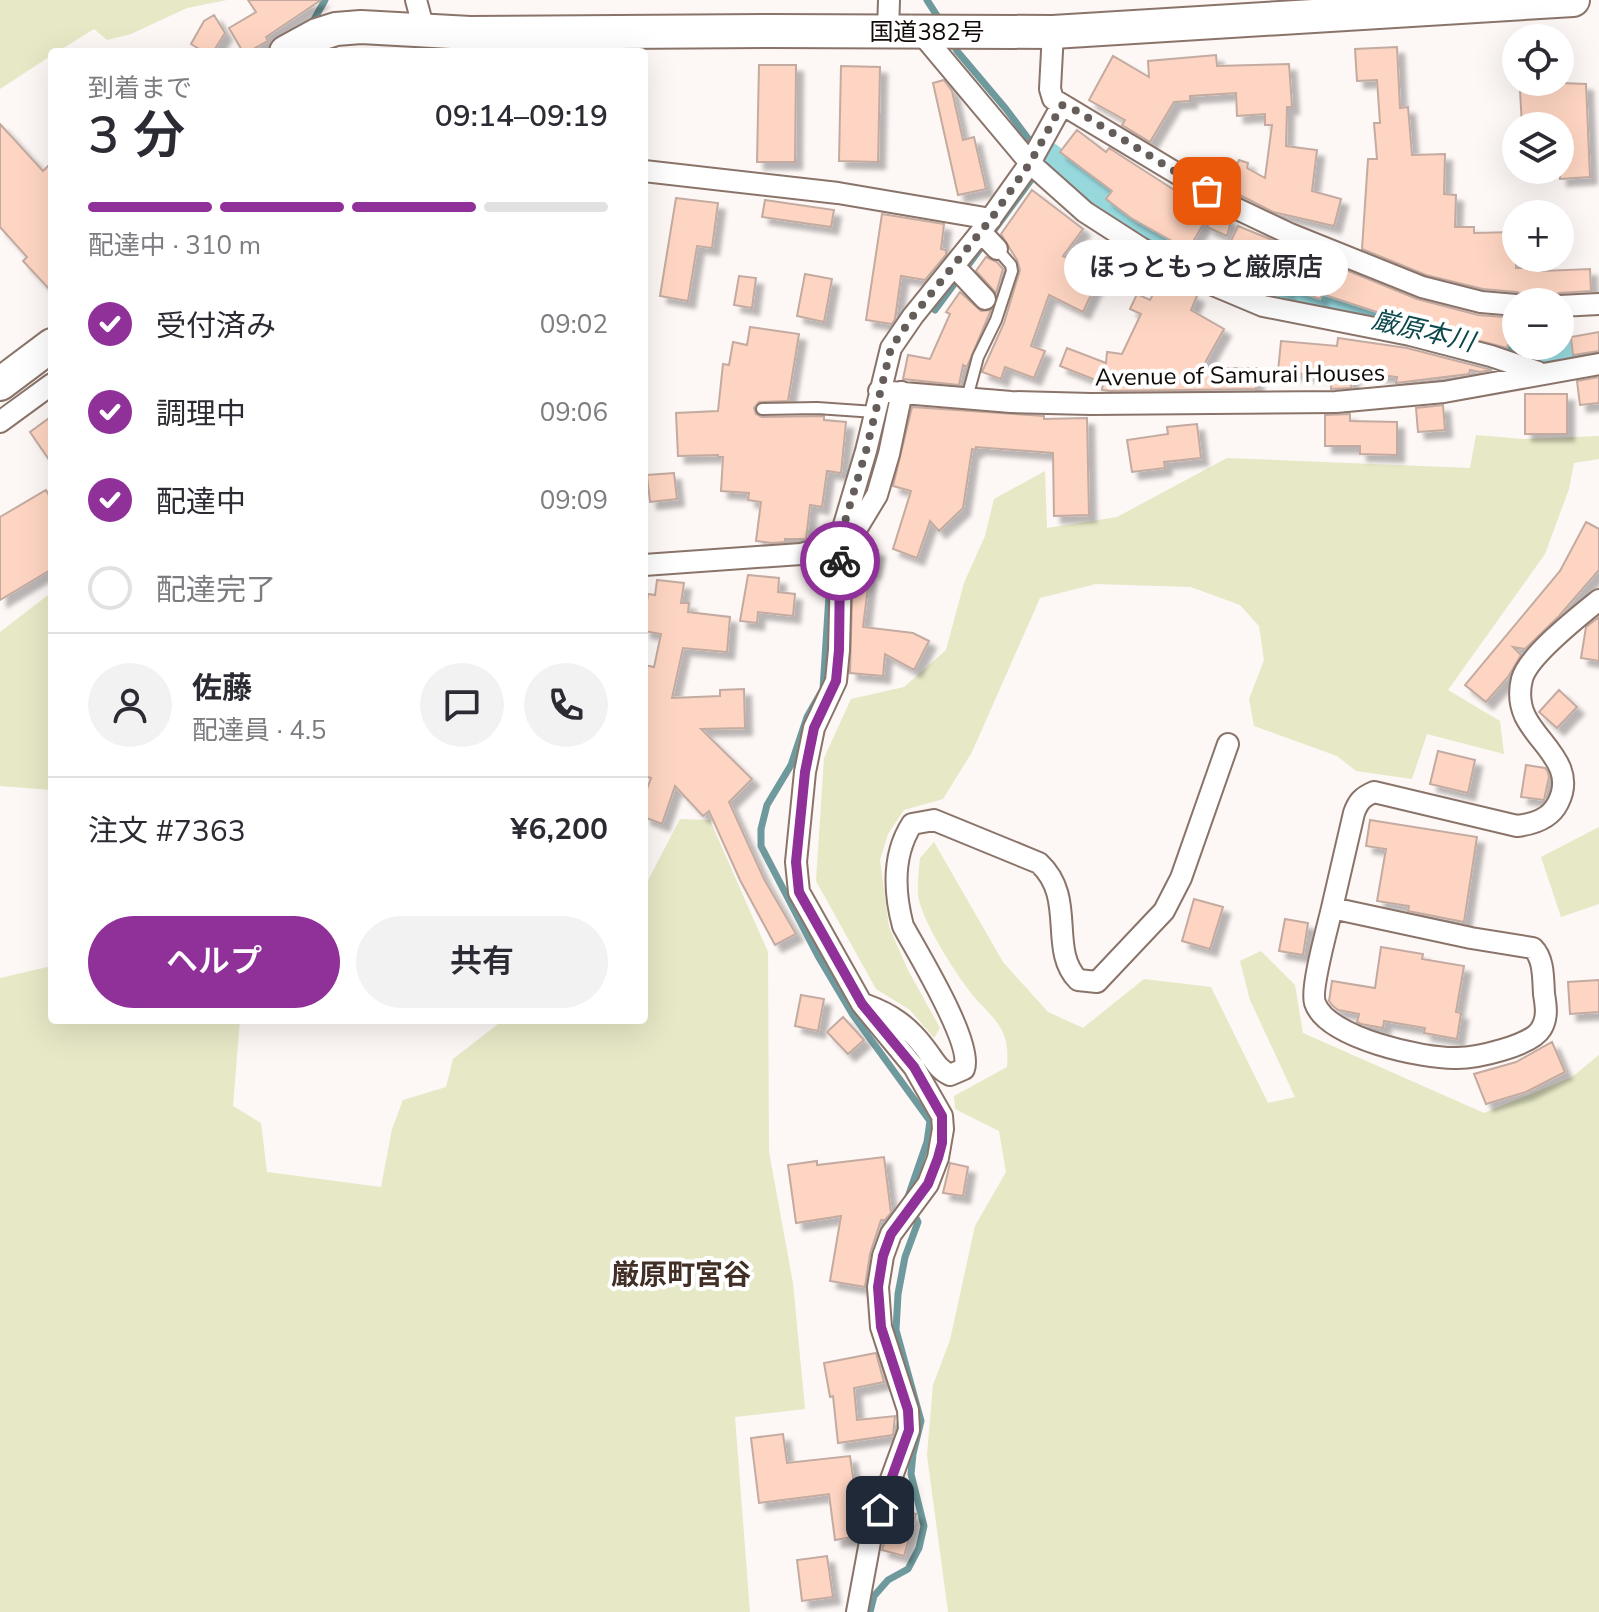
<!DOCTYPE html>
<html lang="ja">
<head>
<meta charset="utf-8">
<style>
	:root { --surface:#fff; --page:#f2f2f3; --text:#2b2b33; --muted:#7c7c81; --line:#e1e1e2; --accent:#90319a }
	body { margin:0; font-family:"Nunito Sans","Noto Sans JP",sans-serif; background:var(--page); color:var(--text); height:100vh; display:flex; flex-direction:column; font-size:30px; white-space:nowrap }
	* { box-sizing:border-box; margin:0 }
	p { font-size:26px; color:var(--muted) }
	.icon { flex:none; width:44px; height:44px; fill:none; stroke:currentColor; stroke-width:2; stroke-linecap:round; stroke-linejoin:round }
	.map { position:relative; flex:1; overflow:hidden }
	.sheet { position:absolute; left:48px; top:48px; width:600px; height:976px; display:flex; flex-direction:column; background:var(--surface); border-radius:8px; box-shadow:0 8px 32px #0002 }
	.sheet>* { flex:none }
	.tools { position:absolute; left:1502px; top:24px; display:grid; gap:16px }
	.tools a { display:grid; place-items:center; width:72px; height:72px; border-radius:50%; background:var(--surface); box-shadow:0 8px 32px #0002; font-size:40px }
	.pin { position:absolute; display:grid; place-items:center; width:68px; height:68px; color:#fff; margin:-34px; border-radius:16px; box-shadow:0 4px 12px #0006 }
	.courier { position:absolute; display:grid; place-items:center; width:80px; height:80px; margin:-40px; border:6px solid #90319a; border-radius:50%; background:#fff; color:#222; box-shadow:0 2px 10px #0007 }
	.bubble { position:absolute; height:56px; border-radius:28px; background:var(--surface); box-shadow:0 8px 32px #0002; font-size:26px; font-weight:600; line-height:56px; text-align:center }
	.summary em { font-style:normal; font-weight:600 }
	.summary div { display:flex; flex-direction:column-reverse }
	.summary { display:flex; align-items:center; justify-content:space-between; height:136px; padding:0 40px }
	h1 { font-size:52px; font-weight:600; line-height:60px }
	.bar { display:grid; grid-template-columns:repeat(4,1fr); gap:12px 8px; align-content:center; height:96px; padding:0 40px }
	.bar i { height:10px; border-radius:6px; background:var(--line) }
	.bar .selected { background:var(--accent) }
	.bar p { grid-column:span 4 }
	.line { display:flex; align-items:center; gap:20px; padding:0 40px; border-top:2px solid var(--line) }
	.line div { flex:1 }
	.round { display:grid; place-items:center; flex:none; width:84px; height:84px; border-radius:42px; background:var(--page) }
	ol { padding:0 40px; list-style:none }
	li { display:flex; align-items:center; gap:24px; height:88px }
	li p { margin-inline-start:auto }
	li .icon { padding:8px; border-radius:50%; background:var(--accent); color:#fff; stroke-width:4 }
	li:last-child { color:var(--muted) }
	li i { width:44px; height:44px; border:4px solid var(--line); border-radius:50% }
	.cta { display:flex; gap:16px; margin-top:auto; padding:16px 40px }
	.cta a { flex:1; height:92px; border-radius:48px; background:var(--accent); color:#fff; font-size:32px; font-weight:600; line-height:92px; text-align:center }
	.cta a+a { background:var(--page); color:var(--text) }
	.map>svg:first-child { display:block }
	.green { fill:#e6e8c6 }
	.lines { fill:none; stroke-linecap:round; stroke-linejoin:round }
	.stream { stroke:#6f9a9d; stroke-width:7 }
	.river { stroke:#97d8dd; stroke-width:40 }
	.building { fill:#fed5c2; stroke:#c3aba1; stroke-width:2; filter:url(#shadow) }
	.service-casing { stroke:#8a746a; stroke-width:14 }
	.minor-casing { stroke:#8a746a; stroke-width:24 }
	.trunk-casing { stroke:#8a746a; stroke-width:36 }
	.service { stroke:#fff; stroke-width:10 }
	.minor { stroke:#fff; stroke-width:20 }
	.trunk { stroke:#fff; stroke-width:32 }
	.done { stroke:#645d5a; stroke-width:8; stroke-dasharray:0 14.4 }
	.route { stroke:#90319a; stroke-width:10 }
	.labels { text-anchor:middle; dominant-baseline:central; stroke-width:8; stroke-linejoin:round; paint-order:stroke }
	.street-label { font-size:24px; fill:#120a07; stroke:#fff }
	.water-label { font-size:26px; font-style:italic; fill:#0c484c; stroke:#fff }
	.quarter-label { font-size:28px; font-weight:bold; fill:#422f26; stroke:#fff }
</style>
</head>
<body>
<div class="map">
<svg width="1599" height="1612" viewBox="0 0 1599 1612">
	<defs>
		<filter id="shadow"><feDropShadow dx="7" dy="7" stdDeviation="2" flood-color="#0004"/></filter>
	</defs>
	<rect width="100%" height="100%" fill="#fdf7f5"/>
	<path class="green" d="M0 0H227L187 8 131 34 107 40 94 29 57 52H52V55L0 89Z
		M1476 435 1523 439 1599 436V459L1574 463 1569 489 1545 554 1448 690 1500 721 1504 754 1427 734 1412 779 1356 771 1337 756 1254 726 1249 699 1264 660 1259 626 1240 605 1191 587 1096 584 1040 598 972 752 943 799 904 810 888 834 880 860 889 927 908 970 940 1028 934 1038 910 1010 876 989 816 881 824 758 851 699 904 687 946 650 964 583 985 536 994 499 1045 471 1047 528 1117 517 1227 458 1470 468Z
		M52 592V790L0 786V632Z
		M680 819 710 820 768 952 769 1152 793 1283 805 1409 735 1417 750 1612H0V978L52 966V1020H240L233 1106 261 1123 267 1172 381 1187 392 1129 403 1100 446 1087 453 1059 503 1020H644V888Z
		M1599 827V904L1561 917 1541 857Z
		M934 842 1003 962 1048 1012 1083 1028 1144 979 1211 987 1268 1103 1295 1097 1250 1000 1240 961 1261 951 1295 985 1303 1033 1484 1113 1572 1077 1599 1055V1612H948L927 1455 933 1385 950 1340 975 1226 1006 1172 999 1131 955 1109 954 1096 1007 1067C1010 1030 998 1023 975 998 958 978 921 920 918 895 917 883 919 870 920 858Z"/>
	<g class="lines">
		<path class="stream" d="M927 0 941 22
			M311 25 325 0
			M935 310 1045 161 1006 109 957 51 951 40
			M863 498 883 440 888 403
			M830 580 823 689 807 717 791 765 767 805 761 829V846L818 956 853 1015 930 1121 927 1142 907 1200
			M870 1612 874 1596 888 1580 908 1569 919 1548 924 1526 911 1474 913 1454 921 1421 896 1330 898 1294 905 1257 918 1222 912 1210"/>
		<path class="river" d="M1045 161 1138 233 1184 259 1272 295 1381 318 1501 351 1550 361 1599 352"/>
	</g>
	<path class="building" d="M248 0H321L266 37 268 41 248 52H243L229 28 256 12Z
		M214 15 225 33 213 52H204L191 44 204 21Z
		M1397 47 1400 108 1408 107 1412 155 1445 154 1444 194 1456 195 1455 227H1474V233L1515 232 1516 268H1542V271L1590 269 1591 291 1559 293 1549 297 1525 296 1517 292 1483 289 1426 275 1362 249 1368 159H1377L1374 123H1380L1377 80 1357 81 1355 49Z
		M1216 55 1217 66 1289 64 1292 107H1287L1286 146 1317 150 1312 191 1341 199 1334 226 1273 212 1226 188 1239 160 1248 163 1247 168 1265 178 1272 125H1265V114L1237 116 1236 93 1190 96V101L1174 102 1150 142 1122 125 1125 120 1089 100 1113 56 1149 77 1148 61Z
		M759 65H796L795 162H757Z
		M841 66 880 67 878 162 839 161Z
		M944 80 952 91 963 140 974 137 986 189 958 195 933 83Z
		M1538 82 1586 84 1590 177 1560 179V126H1522L1520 90 1538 89Z
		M0 124 43 171 52 162V292L23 261 27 257 0 227Z
		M1077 130 1106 152 1109 148 1210 213 1188 250 1131 218 1106 199 1112 191 1060 152Z
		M1032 190 1083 229 1063 256 1101 273 1083 312 1049 295 1031 346 1045 351 1034 378 1005 367 1001 379 982 372 1004 323 1020 270 1017 260 1001 234Z
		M676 198 718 203 712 248 697 246 688 301 660 296Z
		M765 200 834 210 831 227 762 217Z
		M1214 211 1231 221 1227 236 1207 227Z
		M882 214 944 224 941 249 946 250V255L925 280 901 276 895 319 892 324 866 320Z
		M1238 226 1417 299 1478 315 1516 318V346L1508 345 1507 348 1401 320 1322 294 1320 299 1289 288 1287 293 1259 283 1267 261 1229 245Z
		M986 257 997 262 1003 269 996 293 976 271Z
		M805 274 832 279 824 322 797 316Z
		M739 276 756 278 752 308 734 305Z
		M1161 279 1197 296 1191 310 1224 329 1202 368H1257L1256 389 1111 391 1102 390 1103 383 1060 366 1067 348 1106 363 1107 352 1122 354 1141 314 1130 309 1137 294 1150 300Z
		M960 292 981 311 991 310 967 367 963 365 959 385 903 379 908 355 930 359 950 314 946 312Z
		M750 327 799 334 788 401 759 402 754 408 756 414 762 417 824 416V420L846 422 841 473 827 471 822 507 810 505 806 539H785V542L772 543 756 541 761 502 748 500 749 493 721 491 723 457H718V455L678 456 676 413 718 411 723 364 729 365 733 342 747 345Z
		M1599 332V351L1573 355 1571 337Z
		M1338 338 1407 348 1492 370 1480 372 1470 370 1469 374 1396 383 1397 377 1358 372V375L1352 374 1351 388 1331 389 1332 376 1278 372 1281 341 1337 346Z
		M1599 377V403L1580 405 1577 381Z
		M1525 394H1567V434H1525Z
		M1443 405 1445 430 1418 432 1416 408Z
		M912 407 1044 416V419L1087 418 1089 515 1054 516 1053 453 976 447V450L972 449 963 508 939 531 930 521 917 558 893 549 911 491 893 486Z
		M1350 414V421L1397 422V455L1360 454V446H1325V415Z
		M52 416V464L30 432Z
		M1197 424 1201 458 1164 462 1165 468 1132 472 1127 440 1168 434 1167 427Z
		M674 473 677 499 650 502 647 475Z
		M46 490 52 501V569L0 600V517Z
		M1586 522 1599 529V570L1559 616 1525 649 1513 647 1521 655 1508 677 1486 702 1465 685 1560 571Z
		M859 545 878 550 873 572 870 571 863 627 913 633 929 641 914 670 885 654 883 676 850 673 853 564Z
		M748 575 779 578 778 592 795 594 793 616 758 612 757 623 740 621Z
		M657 580 684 583 681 603H689L688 612 730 617 727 652 683 648 672 698 720 696V690L744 689 745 728 701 729 752 779 729 802 764 879 796 934 775 945 740 880 709 811 703 816 675 786 662 824 644 817V797L651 778 644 776V665L654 667 661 634 644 631V624L648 594 655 595Z
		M1599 617V661L1581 658 1586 627Z
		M1559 690 1577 707 1557 728 1539 712Z
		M1438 751 1475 760 1468 793 1430 784Z
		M1526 765 1545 768 1548 772 1549 777 1544 800 1521 797Z
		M1370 820 1477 837 1464 922 1408 911 1409 906 1377 901 1386 849 1366 846Z
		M1194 899 1223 907 1210 949 1182 941Z
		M1285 919 1308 923 1303 955 1279 951Z
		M1381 947 1423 954 1422 959 1464 966 1456 1012 1461 1013 1457 1039 1424 1033 1425 1028 1384 1021 1383 1028 1361 1024 1357 1022 1359 1014 1338 1010 1333 1006 1329 1001 1332 981 1375 988Z
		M1599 980V1012L1570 1014 1568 982Z
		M801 995 824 999 818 1031 795 1026Z
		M843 1017 864 1040 848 1054 827 1032Z
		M1552 1042 1565 1072 1526 1092 1486 1104 1474 1074 1516 1062Z
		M884 1157 891 1213 885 1220H881L870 1254 865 1287 830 1281 841 1216 796 1223 788 1165 817 1161V1165Z
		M950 1163 968 1167 963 1196 943 1193Z
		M876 1353 884 1382 854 1388 857 1420 895 1416 893 1435 838 1443 833 1396 830 1397 824 1363Z
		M783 1434 787 1463 850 1456 860 1527 858 1536 835 1540 829 1494 759 1503 751 1438Z
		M894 1508 916 1514 904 1556 882 1550Z
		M827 1556 833 1597 802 1601 797 1560Z"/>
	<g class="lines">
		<g class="service-casing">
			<path id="service" d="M967 398 978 357 996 320 1012 271 1011 265 997 249
				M762 409 817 408 875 412"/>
		</g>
		<g class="minor-casing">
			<path id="minor" d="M416 0 424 30
				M888 32 889 0
				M1053 32 1050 89 1053 99 1231 206 1290 234 1422 287 1481 302 1516 305
				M1062 105 1030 163 1085 212 1141 248 1194 277 1263 306 1410 335 1491 356 1538 372
				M644 171 838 193 991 219
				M981 232 997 249
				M954 266 985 299
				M1560 306 1599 304
				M879 391 1011 402 1091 404 1336 402 1444 392 1599 364
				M0 422 52 384
				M644 565 801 554 838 545 854 533 877 495 889 454 902 392
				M1332 908C1328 926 1310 989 1315 1003 1327 1038 1423 1059 1457 1058 1476 1058 1531 1046 1541 1029 1548 1018 1546 1006 1544 994 1543 978 1544 959 1533 948L1471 938 1332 908 1354 813C1358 802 1362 797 1374 792L1517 826C1534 824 1550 819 1558 803 1577 766 1539 745 1525 716 1520 705 1519 691 1522 679 1528 656 1579 616 1599 600
				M866 1005C891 1014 908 1026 924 1047 933 1058 937 1069 950 1075L964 1069C974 1044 917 952 903 926 894 892 892 855 912 824L934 820 1039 863C1077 898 1048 949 1078 980L1097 982 1164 911 1181 878 1228 744
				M857 1612 872 1531 909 1430 908 1410 881 1327 878 1287 883 1256 891 1234 928 1184 938 1158 943 1129 942 1116 914 1067 862 1004 799 892 796 862 805 772 814 728 836 681 839 650 841 570 838 545 866 451 891 348 913 316 981 232 1030 163 921 33"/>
		</g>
		<g class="trunk-casing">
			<path id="trunk" d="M286 52 317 35 336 29 361 27 470 33 772 31 1053 32 1573 0
				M0 384 52 345"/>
		</g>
		<use href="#service" class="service"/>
		<use href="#minor" class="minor"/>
		<use href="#trunk" class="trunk"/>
	</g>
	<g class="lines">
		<path class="done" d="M840 561 838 545 866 451 891 348 913 316 991 219 1030 163 1062 105 1077 111 1207 191"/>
		<path class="route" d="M840 561 839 650 836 681 814 728 805 772 796 862 799 892 862 1004 914 1067 942 1116V1143L938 1158 928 1184 891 1234 883 1256 878 1287 881 1327 908 1410 909 1430 880 1510"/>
	</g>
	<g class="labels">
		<g class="street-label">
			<text x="927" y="32">国道382号</text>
			<text transform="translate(1240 375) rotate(-1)">Avenue of Samurai Houses</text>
		</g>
		<g class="water-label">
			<text transform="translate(1423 331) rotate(13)">厳原本川</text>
		</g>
		<g class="quarter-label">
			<text x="681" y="1275">厳原町宮谷</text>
		</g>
	</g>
</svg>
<div class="tools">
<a><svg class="icon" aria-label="locate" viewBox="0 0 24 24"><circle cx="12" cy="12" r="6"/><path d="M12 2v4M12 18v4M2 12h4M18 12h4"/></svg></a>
<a><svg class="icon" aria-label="layers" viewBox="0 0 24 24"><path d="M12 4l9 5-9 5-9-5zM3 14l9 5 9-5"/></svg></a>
<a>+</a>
<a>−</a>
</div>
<div class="pin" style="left:1207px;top:191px;background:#ea580c"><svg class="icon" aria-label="bag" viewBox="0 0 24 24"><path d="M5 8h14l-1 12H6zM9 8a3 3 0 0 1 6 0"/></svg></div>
<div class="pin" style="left:880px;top:1510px;background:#1f2937"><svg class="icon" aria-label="home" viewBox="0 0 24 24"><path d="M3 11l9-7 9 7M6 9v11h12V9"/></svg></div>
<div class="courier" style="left:840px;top:561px"><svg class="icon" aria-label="bike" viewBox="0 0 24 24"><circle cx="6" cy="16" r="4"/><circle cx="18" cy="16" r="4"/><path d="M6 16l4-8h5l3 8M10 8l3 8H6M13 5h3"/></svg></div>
<div class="bubble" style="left:1064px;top:240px;width:284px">ほっともっと厳原店</div>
<section class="sheet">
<div class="summary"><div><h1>3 分</h1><p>到着まで</p></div><em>09:14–09:19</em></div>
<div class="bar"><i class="selected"></i><i class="selected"></i><i class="selected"></i><i></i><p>配達中 · 310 m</p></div>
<ol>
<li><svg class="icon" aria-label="check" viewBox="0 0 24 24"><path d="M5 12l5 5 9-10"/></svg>受付済み<p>09:02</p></li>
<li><svg class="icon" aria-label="check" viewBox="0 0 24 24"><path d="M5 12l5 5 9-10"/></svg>調理中<p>09:06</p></li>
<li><svg class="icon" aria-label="check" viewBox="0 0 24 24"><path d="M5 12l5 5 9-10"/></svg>配達中<p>09:09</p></li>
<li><i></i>配達完了</li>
</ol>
<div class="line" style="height:144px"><a class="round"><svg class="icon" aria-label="person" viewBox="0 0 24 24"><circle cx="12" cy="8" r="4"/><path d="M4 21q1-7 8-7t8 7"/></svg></a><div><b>佐藤</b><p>配達員 · 4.5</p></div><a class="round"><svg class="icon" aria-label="chat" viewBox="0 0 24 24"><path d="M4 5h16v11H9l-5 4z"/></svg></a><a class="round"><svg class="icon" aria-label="phone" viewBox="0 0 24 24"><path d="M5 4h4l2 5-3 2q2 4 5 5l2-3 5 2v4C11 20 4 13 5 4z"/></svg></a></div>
<div class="line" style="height:104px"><div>注文 #7363</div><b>¥6,200</b></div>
<div class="cta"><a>ヘルプ</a><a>共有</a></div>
</section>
</div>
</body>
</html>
